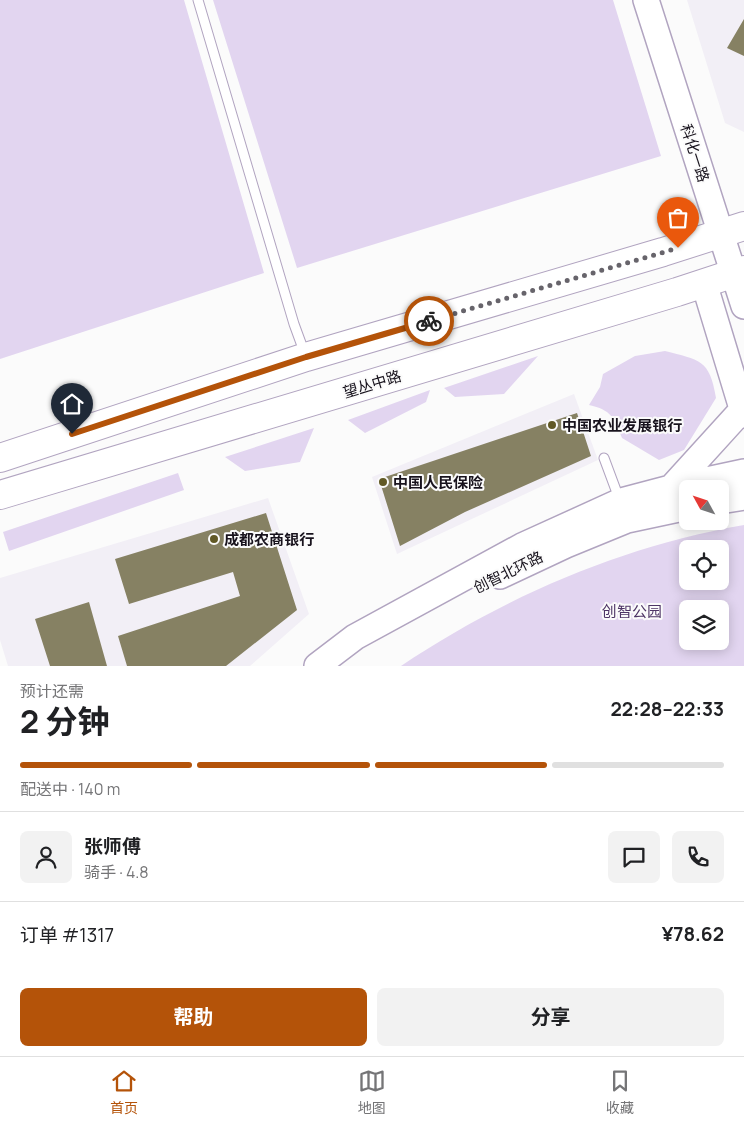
<!DOCTYPE html>
<html lang="zh">
<head>
<meta charset="utf-8">
<style>
	:root { --surface:#fff; --page:#f2f2f2; --text:#202124; --muted:#757577; --line:#e0e0e0; --accent:#b45309 }
	body { margin:0; font-family:Manrope,"Noto Sans SC",sans-serif; background:var(--page); color:var(--text); height:100vh; display:flex; flex-direction:column; font-size:19px; white-space:nowrap }
	* { box-sizing:border-box; margin:0 }
	p { font-size:16px; color:var(--muted) }
	.icon { flex:none; width:28px; height:28px; fill:none; stroke:currentColor; stroke-width:2; stroke-linecap:round; stroke-linejoin:round }
	.map { position:relative; height:666px; overflow:hidden }
	.panel { display:flex; flex-direction:column; background:var(--surface); flex:1 }
	.panel>* { flex:none }
	.needle { width:32px; rotate:310deg }
	.controls { position:absolute; left:679px; top:480px; display:grid; gap:10px }
	.controls a { display:grid; place-items:center; width:50px; height:50px; border-radius:8px; background:var(--surface); box-shadow:0 2px 12px #0003; font-size:25px }
	.pin { position:absolute; display:grid; place-items:center; width:42px; height:42px; color:#fff; margin:-51px -21px; border-radius:50% 50% 50% 0; rotate:-45deg; box-shadow:0 0 5px #0007 }
	.pin .icon { rotate:45deg }
	.courier { position:absolute; display:grid; place-items:center; width:50px; height:50px; margin:-25px; border:4px solid #b45309; border-radius:50%; background:#fff; color:#222; box-shadow:0 1px 6px #0007 }
	.head em { font-style:normal; font-weight:700 }
	.head div { display:flex; flex-direction:column-reverse }
	.head { display:flex; align-items:center; justify-content:space-between; height:85px; padding:0 20px }
	h1 { font-size:32px; font-weight:700; line-height:38px }
	.bar { display:grid; grid-template-columns:repeat(4,1fr); gap:8px 5px; align-content:center; height:60px; padding:0 20px }
	.bar i { height:6px; border-radius:4px; background:var(--line) }
	.bar .active { background:var(--accent) }
	.bar p { grid-column:span 4 }
	.line { display:flex; align-items:center; gap:12px; padding:0 20px; border-top:1px solid var(--line) }
	.line div { flex:1 }
	.round { display:grid; place-items:center; flex:none; width:52px; height:52px; border-radius:8px; background:var(--page) }
	.button { display:flex; gap:10px; margin-top:auto; padding:10px 20px }
	.button a { flex:1; height:58px; border-radius:8px; background:var(--accent); color:#fff; font-size:20px; font-weight:700; line-height:58px; text-align:center }
	.button a+a { background:var(--page); color:var(--text) }
	.dock { display:flex; justify-content:space-around; align-items:center; height:70px; border-top:1px solid var(--line); background:var(--surface); font-size:14px; color:var(--muted) }
	.dock a { display:grid; justify-items:center; gap:2px }
	.dock .active { color:var(--accent) }
	.map>svg:first-child { display:block }
	.built { fill:#f2eff6 }
	.green { fill:#e2d5f0; fill-rule:evenodd }
	.building { fill:#868163 }
	.lines { fill:none; stroke-linecap:round; stroke-linejoin:round }
	.lane-casing { stroke:#b1a4c0; stroke-width:11 }
	.secondary-casing { stroke:#b1a4c0; stroke-width:28 }
	.primary-casing { stroke:#b1a4c0; stroke-width:30 }
	.lane { stroke:#fff; stroke-width:9 }
	.secondary { stroke:#fff; stroke-width:25 }
	.primary { stroke:#fff; stroke-width:28 }
	.done { stroke:#67646b; stroke-width:5; stroke-dasharray:0 9 }
	.route { stroke:#b45309; stroke-width:6 }
	.poi-dot { fill:#615925; stroke:#fbfbfb; stroke-width:2 }
	.labels { text-anchor:middle; dominant-baseline:central; stroke-width:4; stroke-linejoin:round; paint-order:stroke }
	.street-label { font-size:15px; fill:#18131d; stroke:#fbfbfb }
	.poi-label { font-size:15px; font-weight:bold; fill:#18131d; stroke:#fbfbfb; text-anchor:start }
	.park-label { font-size:15px; fill:#4e3566; stroke:#fbfbfb }
</style>
</head>
<body>
<div class="map">
<svg width="744" height="666" viewBox="0 0 744 666">
	<rect width="100%" height="100%" fill="#fbfbfb"/>
	<path class="built" d="M687 0H744V132L725 123Z
		M574 394 598 460 397 554 372 477Z
		M268 498 309 614 250 666H8L0 640V578Z"/>
	<path class="green" d="M0 0H184L264 273 0 359Z
		M213 0H613L661 156 297 268Z
		M665 351C699 360 710 359 716 398L684 450 659 460 622 438C614 417 611 410 589 405L600 387 603 374 635 356Z
		M538 356 504 394 455 397 444 388Z
		M430 390 426 402 365 433 348 420Z
		M314 428 300 462 245 471 225 457Z
		M178 473 184 490 9 551 3 532Z
		M744 525V666H401C504 597 622 546 744 525ZM688 549H720V581H688ZM688 609H720V641H688Z"/>
	<path class="building" d="M744 19V56L727 48Z
		M577 413 591 456 465 512 400 546 379 479Z
		M266 513 297 610 226 666H127L118 636 240 596 233 572 129 604 115 559Z
		M89 602 107 666H50L35 619Z"/>
	<g class="lines">
		<g class="lane-casing">
			<path id="lane" d="M198 0 294 324 305 354
				M604 458 620 501"/>
		</g>
		<g class="secondary-casing">
			<path id="secondary" d="M646 0 744 306
				M704 283 744 415
				M672 487 742 410
				M720 501 744 497
				M500 576 566 545 627 520 688 507
				M317 666 355 637 522 546 621 501 674 487 744 472"/>
		</g>
		<g class="primary-casing">
			<path id="primary" d="M0 458 306 357 663 252 744 226
				M0 495 677 292 744 270"/>
		</g>
		<use href="#lane" class="lane"/>
		<use href="#secondary" class="secondary"/>
		<use href="#primary" class="primary"/>
	</g>
	<g class="lines">
		<path class="done" d="M429 321 678 248"/>
		<path class="route" d="M72 434 306 357 429 321"/>
	</g>
	<g class="poi-dot">
		<circle cx="552" cy="425" r="5"/>
		<circle cx="383" cy="482" r="5"/>
		<circle cx="214" cy="539" r="5"/>
	</g>
	<g class="labels">
		<g class="street-label">
			<text transform="translate(695 153) rotate(72)">科化一路</text>
			<text transform="translate(372 384) rotate(-17)">望丛中路</text>
			<text transform="translate(508 572) rotate(-26)">创智北环路</text>
		</g>
		<g class="poi-label">
			<text x="562" y="425">中国农业发展银行</text>
			<text x="393" y="482">中国人民保险</text>
			<text x="224" y="539">成都农商银行</text>
		</g>
		<g class="park-label">
			<text x="632" y="611">创智公园</text>
		</g>
	</g>
</svg>
<div class="controls">
<a><svg class="needle" viewBox="-14 -14 28 28"><path d="M0-13l5 13h-10z" fill="#e53935"/><path d="M0 13l5-13h-10z" fill="#757577"/></svg></a>
<a><svg class="icon" aria-label="locate" viewBox="0 0 24 24"><circle cx="12" cy="12" r="6"/><path d="M12 2v4M12 18v4M2 12h4M18 12h4"/></svg></a>
<a><svg class="icon" aria-label="layers" viewBox="0 0 24 24"><path d="M12 4l9 5-9 5-9-5zM3 14l9 5 9-5"/></svg></a>
</div>
<div class="pin" style="left:678px;top:248px;background:#ea580c"><svg class="icon" aria-label="bag" viewBox="0 0 24 24"><path d="M5 8h14l-1 12H6zM9 8a3 3 0 0 1 6 0"/></svg></div>
<div class="pin" style="left:72px;top:434px;background:#1f2937"><svg class="icon" aria-label="home" viewBox="0 0 24 24"><path d="M3 11l9-7 9 7M6 9v11h12V9"/></svg></div>
<div class="courier" style="left:429px;top:321px"><svg class="icon" aria-label="bike" viewBox="0 0 24 24"><circle cx="6" cy="16" r="4"/><circle cx="18" cy="16" r="4"/><path d="M6 16l4-8h5l3 8M10 8l3 8H6M13 5h3"/></svg></div>
</div>
<section class="panel">
<div class="head"><div><h1>2 分钟</h1><p>预计还需</p></div><em>22:28–22:33</em></div>
<div class="bar"><i class="active"></i><i class="active"></i><i class="active"></i><i></i><p>配送中 · 140 m</p></div>
<div class="line" style="height:90px"><a class="round"><svg class="icon" aria-label="person" viewBox="0 0 24 24"><circle cx="12" cy="8" r="4"/><path d="M4 21q1-7 8-7t8 7"/></svg></a><div><b>张师傅</b><p>骑手 · 4.8</p></div><a class="round"><svg class="icon" aria-label="chat" viewBox="0 0 24 24"><path d="M4 5h16v11H9l-5 4z"/></svg></a><a class="round"><svg class="icon" aria-label="phone" viewBox="0 0 24 24"><path d="M5 4h4l2 5-3 2q2 4 5 5l2-3 5 2v4C11 20 4 13 5 4z"/></svg></a></div>
<div class="line" style="height:65px"><div>订单 #1317</div><b>¥78.62</b></div>
<div class="button"><a>帮助</a><a>分享</a></div>
</section>
<nav class="dock">
<a class="active"><svg class="icon" aria-label="home" viewBox="0 0 24 24"><path d="M3 11l9-7 9 7M6 9v11h12V9"/></svg>首页</a>
<a><svg class="icon" aria-label="map" viewBox="0 0 24 24"><path d="M3 6l6-2 6 2 6-2v14l-6 2-6-2-6 2zM9 4v14M15 6v14"/></svg>地图</a>
<a><svg class="icon" aria-label="saved" viewBox="0 0 24 24"><path d="M7 4h10v16l-5-4-5 4z"/></svg>收藏</a>
</nav>
</body>
</html>
